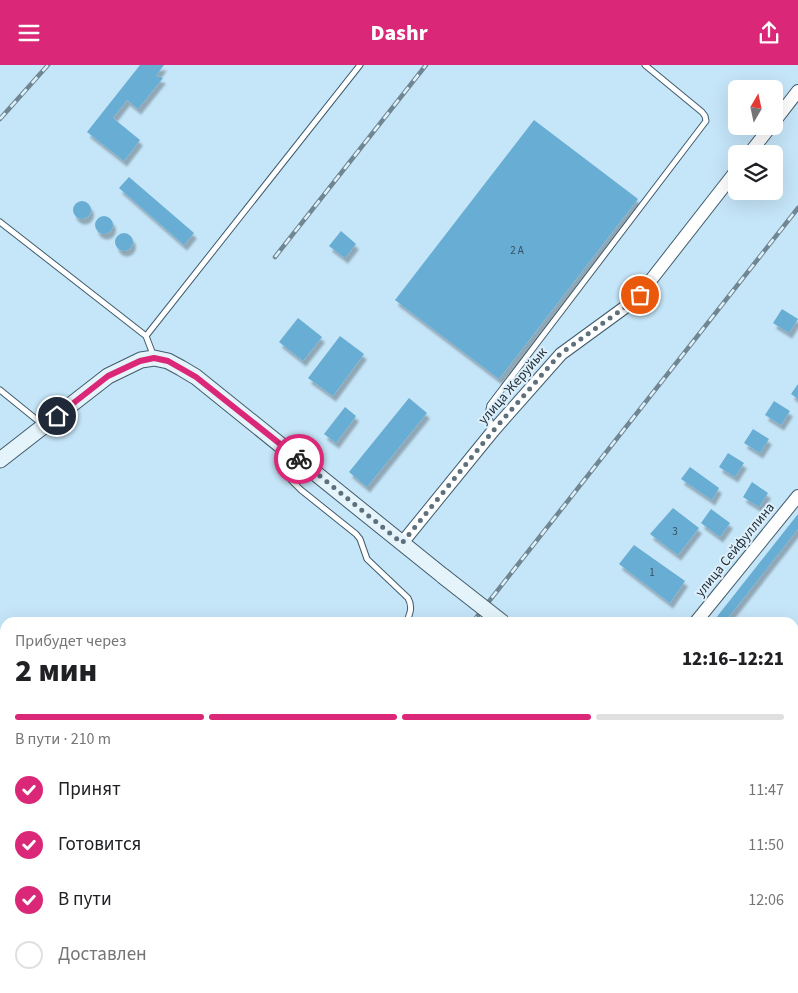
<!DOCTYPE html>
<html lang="ru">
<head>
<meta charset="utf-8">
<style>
	:root { --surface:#fff; --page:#f6f6f6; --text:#202124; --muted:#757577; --line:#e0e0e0; --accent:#db2777 }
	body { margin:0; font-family:"Source Sans 3",sans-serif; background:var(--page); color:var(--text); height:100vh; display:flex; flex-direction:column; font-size:19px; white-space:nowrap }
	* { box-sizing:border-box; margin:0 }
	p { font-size:16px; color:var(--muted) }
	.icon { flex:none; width:28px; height:28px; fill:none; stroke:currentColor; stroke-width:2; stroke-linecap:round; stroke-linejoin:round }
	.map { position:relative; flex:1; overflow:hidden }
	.side { position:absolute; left:0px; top:552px; width:799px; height:376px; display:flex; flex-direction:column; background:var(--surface); border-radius:15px 15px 0 0; box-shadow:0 5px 20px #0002 }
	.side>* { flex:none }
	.needle { width:32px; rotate:9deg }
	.tools { position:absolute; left:728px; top:15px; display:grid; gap:10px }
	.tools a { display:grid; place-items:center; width:55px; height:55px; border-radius:8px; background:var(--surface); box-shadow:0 5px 20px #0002; font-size:25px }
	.pin { position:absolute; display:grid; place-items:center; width:42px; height:42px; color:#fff; margin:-21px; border:2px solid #fff; border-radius:50%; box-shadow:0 1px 5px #0007 }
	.courier { position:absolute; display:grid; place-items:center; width:50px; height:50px; margin:-25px; border:4px solid #db2777; border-radius:50%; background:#fff; color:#222; box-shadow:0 1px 6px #0007 }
	.headline em { font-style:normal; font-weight:800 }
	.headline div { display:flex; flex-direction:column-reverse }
	.headline { display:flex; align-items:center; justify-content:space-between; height:85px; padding:0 15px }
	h1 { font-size:32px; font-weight:800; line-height:38px }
	.bar { display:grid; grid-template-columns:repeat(4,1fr); gap:8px 5px; align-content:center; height:60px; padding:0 15px }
	.bar i { height:6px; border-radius:4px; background:var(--line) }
	.bar .on { background:var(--accent) }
	.bar p { grid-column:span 4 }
	ol { padding:0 15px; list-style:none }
	li { display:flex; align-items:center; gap:15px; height:55px }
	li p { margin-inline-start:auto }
	li .icon { padding:5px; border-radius:50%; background:var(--accent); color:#fff; stroke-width:4 }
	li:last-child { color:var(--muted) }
	li i { width:28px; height:28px; border:2px solid var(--line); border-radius:50% }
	header { display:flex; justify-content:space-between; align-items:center; height:65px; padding:0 15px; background:var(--accent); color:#fff; font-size:22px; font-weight:800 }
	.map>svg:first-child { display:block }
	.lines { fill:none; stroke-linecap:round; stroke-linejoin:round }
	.river { stroke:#cf8876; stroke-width:16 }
	.building { fill:#68add4; filter:url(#shadow) }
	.service-casing { stroke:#415c6d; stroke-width:7 }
	.minor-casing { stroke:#415c6d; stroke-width:12 }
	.tertiary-casing { stroke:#415c6d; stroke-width:14 }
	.secondary-casing { stroke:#415c6d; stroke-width:17 }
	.service { stroke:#fff; stroke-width:5 }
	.minor { stroke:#fff; stroke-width:10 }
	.tertiary { stroke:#fff; stroke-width:12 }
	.secondary { stroke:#e5f3fb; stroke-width:15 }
	.rail-casing { stroke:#708693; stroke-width:4.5 }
	.rail { stroke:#ddf0fc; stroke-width:2.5; stroke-dasharray:8; stroke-linecap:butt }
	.secondary-bridge-casing { stroke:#415c6d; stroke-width:17; stroke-linecap:butt }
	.secondary-bridge { stroke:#e5f3fb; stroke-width:15 }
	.done { stroke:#5d707c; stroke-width:5; stroke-dasharray:0 9 }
	.route { stroke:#db2777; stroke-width:6 }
	.labels { text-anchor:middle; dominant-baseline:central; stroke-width:4; stroke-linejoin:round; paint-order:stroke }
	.number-label { font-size:11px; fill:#365060 }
	.street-label { font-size:14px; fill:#253139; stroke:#ddf0fc }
</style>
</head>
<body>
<header><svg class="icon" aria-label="menu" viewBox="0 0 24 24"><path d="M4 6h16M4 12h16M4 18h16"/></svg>Dashr<svg class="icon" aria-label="share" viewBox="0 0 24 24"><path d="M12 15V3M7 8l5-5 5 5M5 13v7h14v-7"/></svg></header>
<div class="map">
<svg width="798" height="928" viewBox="0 0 798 928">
	<defs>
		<filter id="shadow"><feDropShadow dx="3" dy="5.5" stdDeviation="1" flood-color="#0004"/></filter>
	</defs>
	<rect width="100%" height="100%" fill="#c5e5f8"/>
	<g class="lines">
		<path class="river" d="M0 630 4 634V718L5 719
			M281 924 288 928"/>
	</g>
	<path class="building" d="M140 0H164L156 11 163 13 138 44 127 35 113 53 140 75 124 96 87 67Z
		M534 55 638 134 499 314 395 235Z
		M129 112 194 168 184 180 119 123Z
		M73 145a9 9 0 1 1 18 0a9 9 0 1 1-18 0Z
		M95 160a9 9 0 1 1 18 0a9 9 0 1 1-18 0Z
		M341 166 356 179 345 193 329 181Z
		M115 177a9 9 0 1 1 18 0a9 9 0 1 1-18 0Z
		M782 244 798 254 789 268 773 258Z
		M298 253 322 272 303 296 279 277Z
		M340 271 364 289 333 331 308 313Z
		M798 319V334L791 329Z
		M409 333 427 348 367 422 349 407Z
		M774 336 790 346 781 360 765 350Z
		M345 342 356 351 336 378 324 369Z
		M753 364 769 374 760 388 744 378Z
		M728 388 744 398 735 412 719 402Z
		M690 402 719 423 712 435 681 414Z
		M752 417 768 428 759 442 743 432Z
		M673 443 699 463 678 490 650 469Z
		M711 444 730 458 720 472 701 458Z
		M798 449V464L724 558H712Z
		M634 480 685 516 670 538 619 499Z
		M794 739 798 749V758L794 760Z
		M794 770 798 780V795L794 796Z
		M798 811V846L794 848V814Z
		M713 924H717L719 928H703Z"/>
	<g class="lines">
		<g class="service-casing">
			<path id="service" d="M0 157 146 271 154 292
				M146 271 360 0
				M0 325 42 359
				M493 365C490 356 487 350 490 340L706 56 705 51 702 47 645 0
				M288 389 286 397 291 415 301 425 356 469 360 474 367 494 408 533C413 542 410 549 406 558
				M361 924 365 928"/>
		</g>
		<g class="minor-casing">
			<path id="minor" d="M794 575 798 578
				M794 653 798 656
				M0 807 5 809
				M0 861 5 868
				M50 924 53 928
				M10 928 18 924
				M215 928 219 924"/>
		</g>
		<g class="tertiary-casing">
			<path id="tertiary" d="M774 57 798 26
				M749 89 771 61
				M402 478 493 366 561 289 635 235 640 229 736 106
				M695 558 798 431"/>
		</g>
		<g class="secondary-casing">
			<path id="secondary" d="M0 395 108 311 141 295 154 293 168 296 181 303 196 312 443 511
				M767 924 769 928"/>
		</g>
		<use href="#service" class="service"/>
		<use href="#minor" class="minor"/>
		<use href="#tertiary" class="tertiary"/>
		<use href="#secondary" class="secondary"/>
		<g class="rail-casing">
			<path id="rail" d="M0 54 48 0
				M275 192 426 0
				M472 558 798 143
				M178 928 181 924"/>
		</g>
		<use href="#rail" class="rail"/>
		<g class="secondary-bridge-casing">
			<path id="secondary-bridge" d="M443 511 503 558"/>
		</g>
		<use href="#secondary-bridge" class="secondary-bridge"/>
	</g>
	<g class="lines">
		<path class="done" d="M299 394 402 478 493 366 560 289 635 235 640 230"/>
		<path class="route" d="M57 351 108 311 140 296 154 293 168 296 196 312 299 394"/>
	</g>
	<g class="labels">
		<g class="number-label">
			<text x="517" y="185">2 А</text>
			<text x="675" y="466">3</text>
			<text x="652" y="507">1</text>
		</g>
		<g class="street-label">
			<text transform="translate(513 321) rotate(-49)">улица Жеруйык</text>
			<text transform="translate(735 485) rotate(-51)">улица Сейфуллина</text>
		</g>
	</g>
</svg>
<div class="tools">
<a><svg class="needle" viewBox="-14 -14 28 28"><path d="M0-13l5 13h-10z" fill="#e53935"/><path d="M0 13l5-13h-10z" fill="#757577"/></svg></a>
<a><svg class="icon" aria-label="layers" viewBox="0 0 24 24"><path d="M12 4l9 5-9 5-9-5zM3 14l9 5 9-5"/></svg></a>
</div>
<div class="pin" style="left:640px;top:230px;background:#ea580c"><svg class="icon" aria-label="bag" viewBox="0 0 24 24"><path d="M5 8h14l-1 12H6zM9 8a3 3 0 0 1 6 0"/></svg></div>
<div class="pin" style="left:57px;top:351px;background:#1f2937"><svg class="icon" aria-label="home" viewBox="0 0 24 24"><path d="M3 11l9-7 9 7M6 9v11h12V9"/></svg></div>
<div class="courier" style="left:299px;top:394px"><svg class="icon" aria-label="bike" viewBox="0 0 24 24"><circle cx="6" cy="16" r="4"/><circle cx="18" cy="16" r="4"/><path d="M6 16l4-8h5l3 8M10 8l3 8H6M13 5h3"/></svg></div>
<section class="side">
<div class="headline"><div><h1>2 мин</h1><p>Прибудет через</p></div><em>12:16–12:21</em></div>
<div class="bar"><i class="on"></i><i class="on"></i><i class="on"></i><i></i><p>В пути · 210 m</p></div>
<ol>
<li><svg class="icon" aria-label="check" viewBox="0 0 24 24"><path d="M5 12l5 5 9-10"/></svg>Принят<p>11:47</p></li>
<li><svg class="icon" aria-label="check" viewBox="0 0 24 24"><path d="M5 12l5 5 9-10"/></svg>Готовится<p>11:50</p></li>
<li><svg class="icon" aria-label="check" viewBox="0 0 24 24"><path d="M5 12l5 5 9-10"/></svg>В пути<p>12:06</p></li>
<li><i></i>Доставлен</li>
</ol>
</section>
</div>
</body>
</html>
